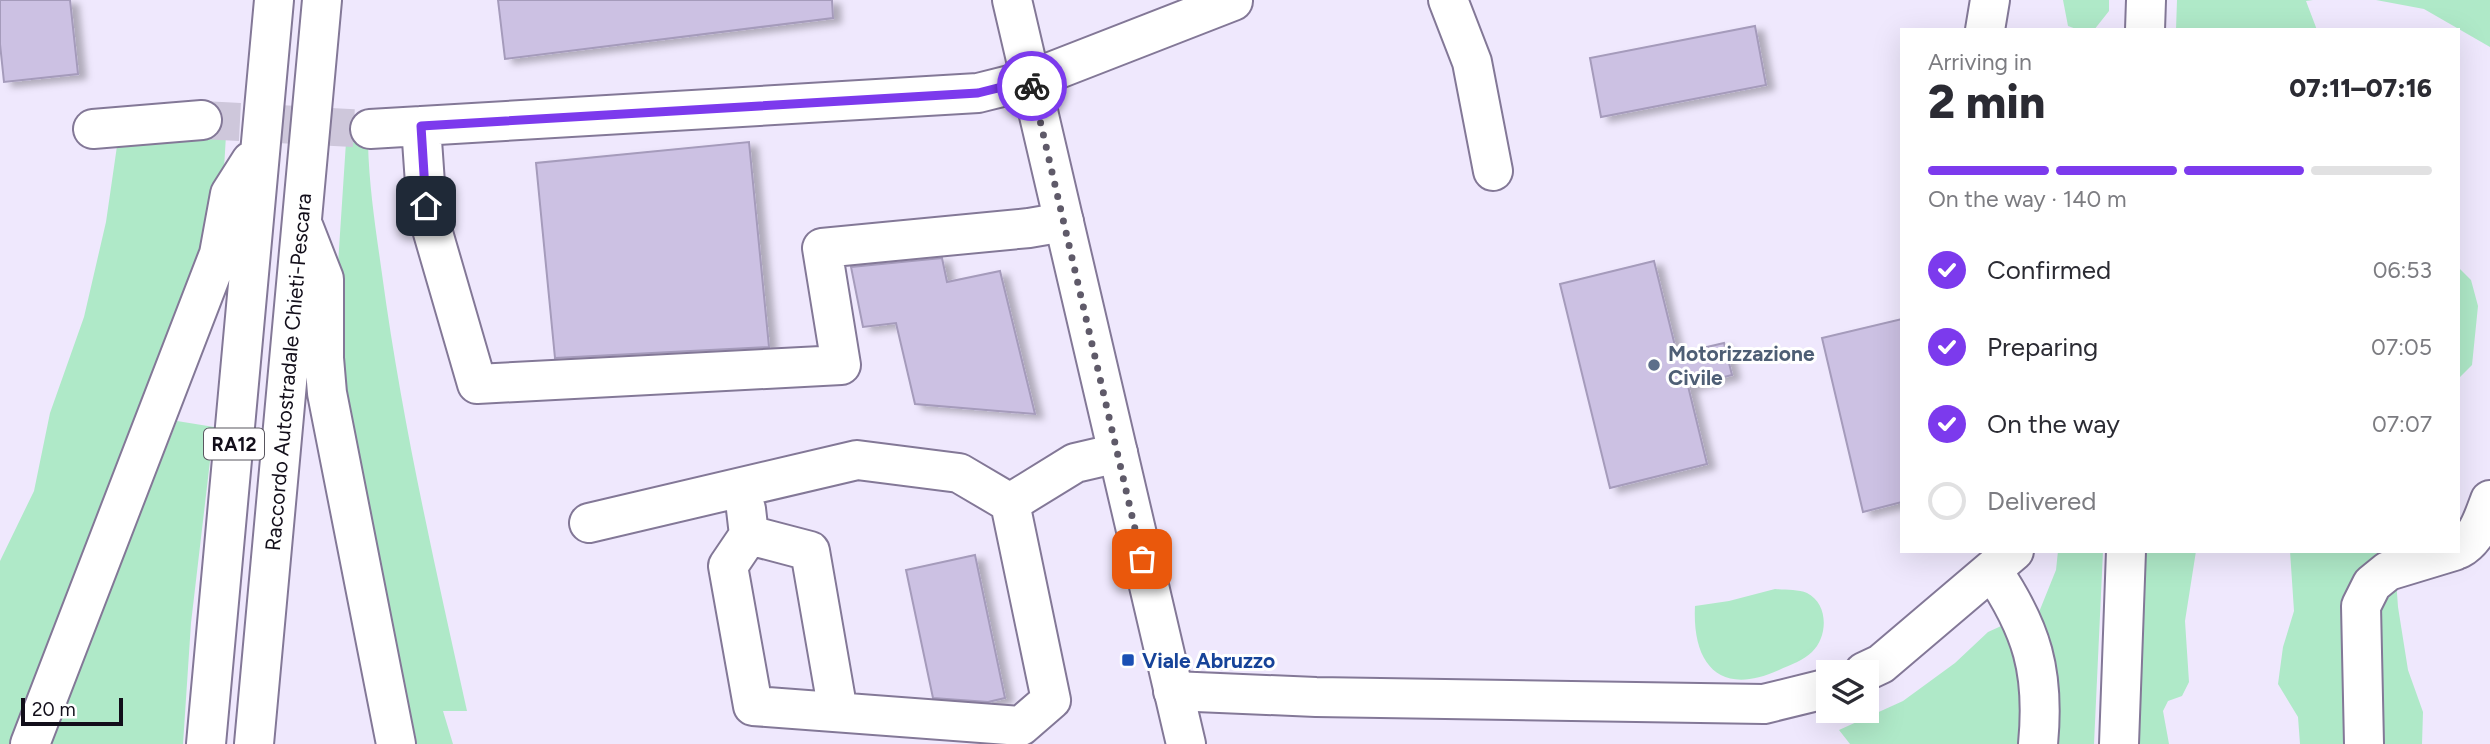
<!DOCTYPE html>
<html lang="en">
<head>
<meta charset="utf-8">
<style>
	:root { --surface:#fff; --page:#f7f7f7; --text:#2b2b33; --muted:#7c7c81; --line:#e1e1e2; --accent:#7c3aed }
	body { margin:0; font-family:Figtree,sans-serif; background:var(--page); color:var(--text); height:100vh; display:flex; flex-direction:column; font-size:26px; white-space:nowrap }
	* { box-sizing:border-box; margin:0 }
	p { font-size:23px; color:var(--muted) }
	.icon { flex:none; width:38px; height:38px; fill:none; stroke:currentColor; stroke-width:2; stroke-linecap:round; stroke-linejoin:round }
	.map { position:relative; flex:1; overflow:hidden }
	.sheet { position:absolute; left:1900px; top:28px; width:560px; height:525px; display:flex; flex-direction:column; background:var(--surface); border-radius:0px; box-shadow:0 7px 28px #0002 }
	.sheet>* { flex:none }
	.controls { position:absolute; left:1816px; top:660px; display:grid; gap:14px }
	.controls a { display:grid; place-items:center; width:63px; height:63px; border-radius:0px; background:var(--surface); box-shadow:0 7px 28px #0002; font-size:35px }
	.scale { position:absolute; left:21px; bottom:18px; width:102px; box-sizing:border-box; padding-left:7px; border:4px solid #120e1a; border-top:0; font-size:19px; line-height:24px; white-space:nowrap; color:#120e1a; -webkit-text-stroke:5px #fff; paint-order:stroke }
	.pin { position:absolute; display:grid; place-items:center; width:60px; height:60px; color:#fff; margin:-30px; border-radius:14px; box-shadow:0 4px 10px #0006 }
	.courier { position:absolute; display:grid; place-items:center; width:70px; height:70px; margin:-35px; border:5px solid #7c3aed; border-radius:50%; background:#fff; color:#222; box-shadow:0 2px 9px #0007 }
	.headline em { font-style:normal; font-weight:800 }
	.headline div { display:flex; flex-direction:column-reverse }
	.headline { display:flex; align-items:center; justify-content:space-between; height:119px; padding:0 28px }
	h1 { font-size:46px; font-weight:800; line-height:52px }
	.bar { display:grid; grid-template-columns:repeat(4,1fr); gap:10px 7px; align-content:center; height:84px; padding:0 28px }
	.bar i { height:9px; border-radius:5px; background:var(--line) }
	.bar .active { background:var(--accent) }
	.bar p { grid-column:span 4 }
	ol { padding:0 28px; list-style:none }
	li { display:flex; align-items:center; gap:21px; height:77px }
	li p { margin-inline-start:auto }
	li .icon { padding:7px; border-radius:50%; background:var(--accent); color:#fff; stroke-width:4 }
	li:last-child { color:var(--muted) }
	li i { width:38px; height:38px; border:4px solid var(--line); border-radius:50% }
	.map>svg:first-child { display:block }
	.green { fill:#afe9c8 }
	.building { fill:#ccc1e3; stroke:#a59bbb; stroke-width:2; filter:url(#shadow) }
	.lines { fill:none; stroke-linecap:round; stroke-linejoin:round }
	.minor-tunnel { stroke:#cec7db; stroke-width:38; stroke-dasharray:38 19; stroke-linecap:butt }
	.minor-casing { stroke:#837897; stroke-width:42 }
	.major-casing { stroke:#837897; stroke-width:42 }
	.highway-casing { stroke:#837897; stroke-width:42 }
	.minor { stroke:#fff; stroke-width:38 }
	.major { stroke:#fff; stroke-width:38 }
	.highway { stroke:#fff; stroke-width:38 }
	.done { stroke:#5f5a69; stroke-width:7; stroke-dasharray:0 12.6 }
	.route { stroke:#7c3aed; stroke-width:9 }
	.service-dot { fill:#5c6f8a; stroke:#fff; stroke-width:2.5 }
	.transit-dot { fill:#1a4fb4; stroke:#fff; stroke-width:2.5 }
	.labels { text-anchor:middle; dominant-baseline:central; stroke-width:6; stroke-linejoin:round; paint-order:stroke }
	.shield { fill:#fff; stroke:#59565f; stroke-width:2 }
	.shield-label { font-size:19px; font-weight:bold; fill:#120e1a }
	.service-label { font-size:21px; font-weight:bold; fill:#4e5e75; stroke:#fff; text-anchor:start }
	.street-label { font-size:21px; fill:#120e1a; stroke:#fff }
	.transit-label { font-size:21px; font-weight:bold; fill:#164399; stroke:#fff; text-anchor:start }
</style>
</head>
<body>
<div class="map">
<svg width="2490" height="744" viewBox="0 0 2490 744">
	<defs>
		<filter id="shadow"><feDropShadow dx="8" dy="4.5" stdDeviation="3.5" flood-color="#0004"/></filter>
	</defs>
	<rect width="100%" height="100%" fill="#efe8fd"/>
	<path class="green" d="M2063 0H2109V11L2094 30H2079L2068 26Z
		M2177 0H2313L2306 1 2317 30H2176Z
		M2376 0H2490V47L2424 9Z
		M226 135 223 186 196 284 13 744H0V561L34 491 50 413 84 317 106 222 117 146Z
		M346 142 368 143C369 187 376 231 382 274 402 422 435 566 467 711H443L453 744H417L344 399 335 310Z
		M2459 268 2471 280 2478 306 2472 365 2459 378Z
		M177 421 214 427 191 623 183 744H48Z
		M2058 551H2103L2094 744H1850L1839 730 1903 701 1955 663 1988 632 2010 622H2035L2056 570Z
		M2146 551H2196L2185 621 2189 682 2182 696 2168 701 2163 711 2169 744H2139Z
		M2290 551H2394L2398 607 2408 670 2423 712 2422 744H2300L2298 717 2278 684 2283 647 2294 611Z
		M1775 589C1784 590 1798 589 1807 593 1829 604 1828 637 1812 652 1804 660 1790 665 1779 670 1720 697 1692 665 1695 606L1729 601Z"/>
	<path class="building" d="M0 0H70L78 74 4 82 0 44Z
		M498 0H832L833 18 505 59Z
		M1755 26 1766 85 1601 117 1590 58Z
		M749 142 769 347 555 358 536 163Z
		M942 258 947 282 1000 271 1035 414 915 404 896 323 863 327 851 267Z
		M1654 261 1677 354 1724 343 1732 375 1688 386 1707 464 1610 488 1560 284Z
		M1902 319V502L1863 512 1822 338Z
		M975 555 1005 698 988 702 933 698 906 570Z"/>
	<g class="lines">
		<path class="minor-tunnel" d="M202 120 370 129"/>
		<g class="minor-casing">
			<path id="minor" d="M1448 0 1472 62 1493 171
				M1985 30 1990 0
				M421 126 427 212 477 384 841 365 822 248 1029 228 1064 222
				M93 129 202 120
				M370 129 978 93 1030 80 1233 1
				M746 509 749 535 810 551 838 712
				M589 523 857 460 959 473 1010 503 1075 463 1118 453
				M749 535 728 566 753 706 1021 726 1051 700 1010 503
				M2459 549C2477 539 2483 519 2490 500
				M1992 570C2032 629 2045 672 2038 744
				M1864 672 1881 664 2014 551
				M1173 691 1316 697 1764 704 1829 688
				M2364 744 2361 606 2372 584 2388 571 2454 551"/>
		</g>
		<g class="major-casing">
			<path id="major" d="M1012 0 1186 744"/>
		</g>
		<g class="highway-casing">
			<path id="highway" d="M2145 30 2146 0
				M304 228 324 279V358L327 393 396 744
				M30 744 219 254 230 194 251 161
				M206 744 274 0
				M254 744 322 0
				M2119 744 2126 551"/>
		</g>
		<use href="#minor" class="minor"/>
		<use href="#major" class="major"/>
		<use href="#highway" class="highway"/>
	</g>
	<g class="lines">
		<path class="done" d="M1032 86 1142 559"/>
		<path class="route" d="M426 206 421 126 978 93 1030 80 1032 86"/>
	</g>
	<circle class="service-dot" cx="1654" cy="365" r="7"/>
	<rect class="transit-dot" x="1121" y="653" width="14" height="14" rx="3.5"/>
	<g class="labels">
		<rect class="shield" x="204" y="428.5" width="60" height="31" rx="5"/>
		<g class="shield-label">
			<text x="234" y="444">RA12</text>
		</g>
		<g class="service-label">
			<text x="1668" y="353">Motorizzazione<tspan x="1668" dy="24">Civile</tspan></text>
		</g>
		<g class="street-label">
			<text transform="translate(288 372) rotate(-85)">Raccordo Autostradale Chieti-Pescara</text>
		</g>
		<g class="transit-label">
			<text x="1142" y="660">Viale Abruzzo</text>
		</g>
	</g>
</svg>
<div class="controls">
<a><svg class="icon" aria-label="layers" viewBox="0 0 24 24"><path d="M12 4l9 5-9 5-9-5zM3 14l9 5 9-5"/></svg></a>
</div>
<div class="scale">20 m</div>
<div class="pin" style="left:1142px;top:559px;background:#ea580c"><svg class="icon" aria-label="bag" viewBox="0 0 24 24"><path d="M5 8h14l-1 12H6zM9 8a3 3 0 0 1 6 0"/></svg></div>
<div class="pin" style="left:426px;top:206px;background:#1f2937"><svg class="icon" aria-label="home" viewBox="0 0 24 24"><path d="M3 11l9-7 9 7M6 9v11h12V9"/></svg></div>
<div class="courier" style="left:1032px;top:86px"><svg class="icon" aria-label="bike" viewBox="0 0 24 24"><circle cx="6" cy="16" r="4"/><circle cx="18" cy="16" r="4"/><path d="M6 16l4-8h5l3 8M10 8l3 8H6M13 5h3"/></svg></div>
<section class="sheet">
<div class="headline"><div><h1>2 min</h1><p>Arriving in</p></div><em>07:11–07:16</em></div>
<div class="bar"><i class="active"></i><i class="active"></i><i class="active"></i><i></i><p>On the way · 140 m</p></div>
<ol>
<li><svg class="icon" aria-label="check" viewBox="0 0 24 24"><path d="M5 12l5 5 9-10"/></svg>Confirmed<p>06:53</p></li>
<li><svg class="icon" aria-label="check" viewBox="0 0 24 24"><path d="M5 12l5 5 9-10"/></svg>Preparing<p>07:05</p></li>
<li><svg class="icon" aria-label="check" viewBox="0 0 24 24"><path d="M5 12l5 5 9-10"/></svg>On the way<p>07:07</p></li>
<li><i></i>Delivered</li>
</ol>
</section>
</div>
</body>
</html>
